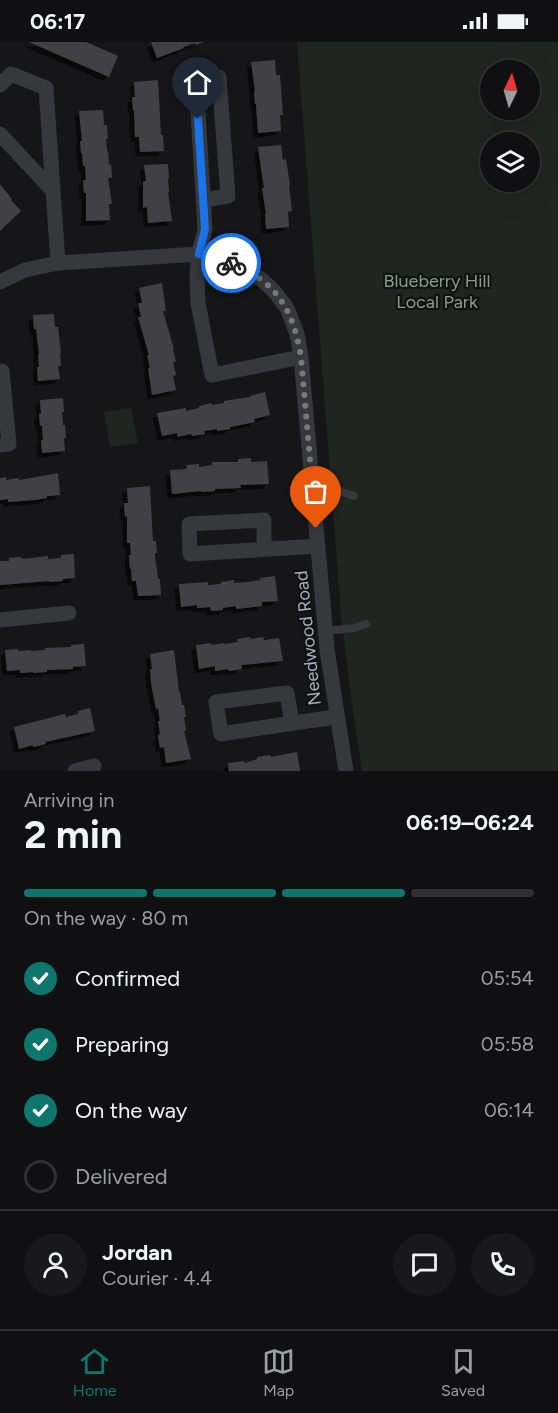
<!DOCTYPE html>
<html lang="en">
<head>
<meta charset="utf-8">
<style>
	:root { --surface:#101012; --page:#19191b; --text:#f1f3f6; --muted:#9c9d9f; --line:#303032; --accent:#0f766e }
	body { margin:0; font-family:Figtree,sans-serif; background:var(--page); color:var(--text); height:100vh; display:flex; flex-direction:column; font-size:22px; white-space:nowrap }
	* { box-sizing:border-box; margin:0 }
	p { font-size:20px; color:var(--muted) }
	.icon { flex:none; width:33px; height:33px; fill:none; stroke:currentColor; stroke-width:2; stroke-linecap:round; stroke-linejoin:round }
	.map { position:relative; height:729px; overflow:hidden }
	.panel { display:flex; flex-direction:column; background:var(--surface); flex:1 }
	.panel>* { flex:none }
	.needle { width:39px; rotate:5deg }
	.controls { position:absolute; left:480px; top:18px; display:grid; gap:12px }
	.controls a { display:grid; place-items:center; width:60px; height:60px; border-radius:50%; background:var(--surface); box-shadow:0 6px 24px #0002,0 0 0 2px var(--line); font-size:30px }
	.pin { position:absolute; display:grid; place-items:center; width:51px; height:51px; color:#fff; margin:-62px -26px; border-radius:50% 50% 50% 0; rotate:-45deg; box-shadow:0 0 6px #0007 }
	.pin .icon { rotate:45deg }
	.courier { position:absolute; display:grid; place-items:center; width:60px; height:60px; margin:-30px; border:4px solid #1a73e8; border-radius:50%; background:#fff; color:#222; box-shadow:0 2px 8px #0007 }
	.head em { font-style:normal; font-weight:700 }
	.head div { display:flex; flex-direction:column-reverse }
	.head { display:flex; align-items:center; justify-content:space-between; height:102px; padding:0 24px }
	h1 { font-size:39px; font-weight:700; line-height:45px }
	.bar { display:grid; grid-template-columns:repeat(4,1fr); gap:9px 6px; align-content:center; height:72px; padding:0 24px }
	.bar i { height:8px; border-radius:4px; background:var(--line) }
	.bar .selected { background:var(--accent) }
	.bar p { grid-column:span 4 }
	.line { display:flex; align-items:center; gap:15px; padding:0 24px; border-top:2px solid var(--line) }
	.line div { flex:1 }
	.round { display:grid; place-items:center; flex:none; width:63px; height:63px; border-radius:32px; background:var(--page) }
	ol { padding:0 24px; list-style:none }
	li { display:flex; align-items:center; gap:18px; height:66px }
	li p { margin-inline-start:auto }
	li .icon { padding:6px; border-radius:50%; background:var(--accent); color:#fff; stroke-width:4 }
	li:last-child { color:var(--muted) }
	li i { width:33px; height:33px; border:3px solid var(--line); border-radius:50% }
	.status { display:flex; justify-content:space-between; align-items:center; height:42px; padding:0 30px; background:var(--surface); direction:ltr }
	.status svg { height:16px; fill:currentColor }
	.menu { display:flex; justify-content:space-around; align-items:center; height:84px; border-top:2px solid var(--line); background:var(--surface); font-size:16px; color:var(--muted) }
	.menu a { display:grid; justify-items:center; gap:3px }
	.menu .selected { color:var(--accent) }
	.map>svg:first-child { display:block }
	.park { fill:#1e261f; fill-rule:evenodd }
	.building { fill:#404145; filter:url(#shadow) }
	.lines { fill:none; stroke-linecap:round; stroke-linejoin:round }
	.service { stroke:#37383d; stroke-width:8 }
	.minor { stroke:#37383d; stroke-width:15 }
	.done { stroke:#757880; stroke-width:6; stroke-dasharray:0 10.8 }
	.route { stroke:#1a73e8; stroke-width:8 }
	.labels { text-anchor:middle; dominant-baseline:central; stroke-width:4.5; stroke-linejoin:round; paint-order:stroke }
	.park-label { font-size:18px; fill:#7fa381; stroke:#111113 }
	.street-label { font-size:18px; fill:#a8adb8; stroke:#111113 }
</style>
</head>
<body>
<div class="status"><b>06:17</b><svg viewBox="0 0 49 12"><path d="M0 12V9h3v3zM5 12V6h3v6zM10 12V3h3v9zM15 12V0h3v12zM26 1h20v11H26zM47 4h2v5h-2z"/></svg></div>
<div class="map">
<svg width="558" height="729" viewBox="0 0 558 729">
	<defs>
		<filter id="shadow"><feDropShadow dx="-4.5" dy="4.5" stdDeviation="0" flood-color="#0009"/></filter>
	</defs>
	<rect width="100%" height="100%" fill="#161618"/>
	<path class="park" d="M297 0H558V729H362L351 655 341 572ZM490 28H530V68H490ZM490 100H530V140H490Z
		M131 366 138 401 110 405 104 370Z"/>
	<path class="building" d="M29 0H86L118 14 109 35Z
		M151 0H204L196 3 195 1 183 5 184 6 157 16Z
		M275 18 276 33H280L283 73H280L281 89 258 91 256 62H255L254 49H255L251 20Z
		M158 38 161 93H163L164 109 140 110 139 95H135L134 68 133 69 132 55H135L134 40Z
		M103 68 104 83H107L108 97H106L107 109H108L109 123 111 122 112 136H108L112 162H109L110 178 86 179V151H84L83 138H86L85 124H83L82 111H81L80 99H82L79 69Z
		M281 103 283 118 286 117 290 143H289L292 169 288 170 289 185 266 187 265 172H266L262 146H264L258 105Z
		M168 122 169 137H168L169 150H168L172 179 148 181 147 165 143 166V139H146L144 123Z
		M0 142 12 157 11 158 21 169 0 189Z
		M162 241 166 269H163L174 307H173L176 320H173L176 333 173 334 176 348 152 353 148 326H150L147 313H149L138 275H141L138 261H142L139 246Z
		M54 272 55 285H58L61 311H60L61 324H58L60 337 38 339 37 325H39L38 313 39 312 36 287H34L33 273Z
		M265 350 270 373 254 377 255 380 230 385V387L217 389V387L204 389 205 392 192 394 191 392 178 395 177 391 162 394 157 371 186 366V369L199 366V364L211 361 212 363 224 361V359L250 355V354Z
		M63 356 64 370H62L63 383H65L66 396H64L65 409 42 411 41 398H43L42 384H40L39 371H41L40 358Z
		M251 416V420L267 419 269 442 240 443 241 446 215 447V449L201 450V449L172 452 170 428 187 427 186 423 199 422V425L212 423V420H238V417Z
		M58 431 60 453 47 454V456L34 458 8 460V457L0 458V436L6 435V438L19 436V438Z
		M150 444 153 499H156L157 511H155L156 525H157L158 537H160L161 553 138 554 136 539H132L131 527H130L129 513H131L130 501H127V474L125 475 124 461H128L127 446Z
		M74 512 75 536 63 537V539L49 540V539L0 543V519H9V516L21 515 22 517 48 514V517L61 516V513Z
		M275 534 278 559 262 560V564L236 567V564L223 566V568L211 569 210 565 197 566V563L181 565 179 542 208 540V543L221 542V540L234 538V541L247 540 260 538V536Z
		M250 595V597L263 595 264 598 279 596 283 619 241 623 242 627 229 629 228 627 215 629V624L199 627 196 603 211 601V603L224 601 225 602 238 600 237 597Z
		M84 602 86 624 73 625V627L47 628V630L33 631V630L20 631V628L7 629 5 608 18 607V609L31 608V609L45 608V606L71 605V603Z
		M174 608 179 650H180L182 663H184L186 675H184L186 689H184L191 717 166 721 164 705 160 706 158 693 160 692 158 679H160L158 666 156 667 151 641 150 627H152L150 612Z
		M90 666 95 689 45 700 46 702 33 705V703L19 707 14 685 65 672 66 675 78 672V669Z
		M297 710 300 729H229L228 721 244 719 245 721 257 717V715L270 713 271 715Z"/>
	<g class="lines">
		<path class="service" d="M313 452 342 450 354 454
			M326 589 354 586 366 582"/>
		<path class="minor" d="M0 43 11 32 46 46 58 221
			M0 92 53 149
			M203 158 228 154 219 35 196 36 205 187 199 212 197 233 198 261 212 333 301 315
			M0 240 25 228 58 221 199 212 226 218 261 237 274 249 287 266 297 292 301 315 327 607 346 729
			M0 403 9 402 2 329
			M264 507V478L189 482 190 512 318 504
			M0 578 69 571
			M292 681 287 651 216 660 221 692C259 686 298 680 337 675
			M75 729 94 724"/>
	</g>
	<g class="lines">
		<path class="done" d="M231 221C241 226 251 231 260 237 287 256 296 285 301 315L316 486"/>
		<path class="route" d="M198 77 205 187 199 212 226 218 231 221"/>
	</g>
	<g class="labels">
		<g class="park-label">
			<text x="437" y="239">Blueberry Hill<tspan x="437" dy="21">Local Park</tspan></text>
		</g>
		<g class="street-label">
			<text transform="translate(308 596) rotate(-96)">Needwood Road</text>
		</g>
	</g>
</svg>
<div class="controls">
<a><svg class="needle" viewBox="-14 -14 28 28"><path d="M0-13l5 13h-10z" fill="#e53935"/><path d="M0 13l5-13h-10z" fill="#9c9d9f"/></svg></a>
<a><svg class="icon" aria-label="layers" viewBox="0 0 24 24"><path d="M12 4l9 5-9 5-9-5zM3 14l9 5 9-5"/></svg></a>
</div>
<div class="pin" style="left:316px;top:486px;background:#ea580c"><svg class="icon" aria-label="bag" viewBox="0 0 24 24"><path d="M5 8h14l-1 12H6zM9 8a3 3 0 0 1 6 0"/></svg></div>
<div class="pin" style="left:198px;top:77px;background:#1f2937"><svg class="icon" aria-label="home" viewBox="0 0 24 24"><path d="M3 11l9-7 9 7M6 9v11h12V9"/></svg></div>
<div class="courier" style="left:231px;top:221px"><svg class="icon" aria-label="bike" viewBox="0 0 24 24"><circle cx="6" cy="16" r="4"/><circle cx="18" cy="16" r="4"/><path d="M6 16l4-8h5l3 8M10 8l3 8H6M13 5h3"/></svg></div>
</div>
<section class="panel">
<div class="head"><div><h1>2 min</h1><p>Arriving in</p></div><em>06:19–06:24</em></div>
<div class="bar"><i class="selected"></i><i class="selected"></i><i class="selected"></i><i></i><p>On the way · 80 m</p></div>
<ol>
<li><svg class="icon" aria-label="check" viewBox="0 0 24 24"><path d="M5 12l5 5 9-10"/></svg>Confirmed<p>05:54</p></li>
<li><svg class="icon" aria-label="check" viewBox="0 0 24 24"><path d="M5 12l5 5 9-10"/></svg>Preparing<p>05:58</p></li>
<li><svg class="icon" aria-label="check" viewBox="0 0 24 24"><path d="M5 12l5 5 9-10"/></svg>On the way<p>06:14</p></li>
<li><i></i>Delivered</li>
</ol>
<div class="line" style="height:108px"><a class="round"><svg class="icon" aria-label="person" viewBox="0 0 24 24"><circle cx="12" cy="8" r="4"/><path d="M4 21q1-7 8-7t8 7"/></svg></a><div><b>Jordan</b><p>Courier · 4.4</p></div><a class="round"><svg class="icon" aria-label="chat" viewBox="0 0 24 24"><path d="M4 5h16v11H9l-5 4z"/></svg></a><a class="round"><svg class="icon" aria-label="phone" viewBox="0 0 24 24"><path d="M5 4h4l2 5-3 2q2 4 5 5l2-3 5 2v4C11 20 4 13 5 4z"/></svg></a></div>
</section>
<nav class="menu">
<a class="selected"><svg class="icon" aria-label="home" viewBox="0 0 24 24"><path d="M3 11l9-7 9 7M6 9v11h12V9"/></svg>Home</a>
<a><svg class="icon" aria-label="map" viewBox="0 0 24 24"><path d="M3 6l6-2 6 2 6-2v14l-6 2-6-2-6 2zM9 4v14M15 6v14"/></svg>Map</a>
<a><svg class="icon" aria-label="saved" viewBox="0 0 24 24"><path d="M7 4h10v16l-5-4-5 4z"/></svg>Saved</a>
</nav>
</body>
</html>
